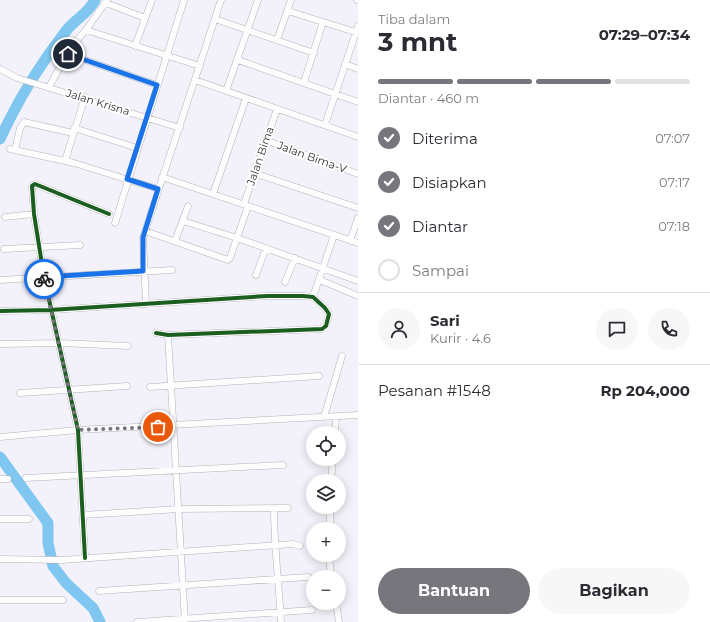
<!DOCTYPE html>
<html lang="id">
<head>
<meta charset="utf-8">
<style>
	:root { --surface:#fff; --page:#f7f7f7; --text:#2b2b33; --muted:#7c7c81; --line:#e1e1e2; --accent:#77767d }
	body { margin:0; font-family:Montserrat,sans-serif; background:var(--page); color:var(--text); height:100vh; display:flex; flex-direction:column; font-size:15px; white-space:nowrap }
	* { box-sizing:border-box; margin:0 }
	p { font-size:13px; color:var(--muted) }
	.icon { flex:none; width:22px; height:22px; fill:none; stroke:currentColor; stroke-width:2; stroke-linecap:round; stroke-linejoin:round }
	.map { position:relative; flex:1; overflow:hidden }
	.side { display:flex; flex-direction:column; background:var(--surface); width:352px }
	.side>* { flex:none }
	.fabs { position:absolute; left:306px; top:426px; display:grid; gap:8px }
	.fabs a { display:grid; place-items:center; width:40px; height:40px; border-radius:50%; background:var(--surface); box-shadow:0 2px 10px #0003; font-size:20px }
	.pin { position:absolute; display:grid; place-items:center; width:34px; height:34px; color:#fff; margin:-17px; border:2px solid #fff; border-radius:50%; box-shadow:0 1px 4px #0007 }
	.courier { position:absolute; display:grid; place-items:center; width:40px; height:40px; margin:-20px; border:3px solid #1a73e8; border-radius:50%; background:#fff; color:#222; box-shadow:0 1px 5px #0007 }
	.overview em { font-style:normal; font-weight:700 }
	.overview div { display:flex; flex-direction:column-reverse }
	.overview { display:flex; align-items:center; justify-content:space-between; height:68px; padding:0 20px }
	h1 { font-size:26px; font-weight:700; line-height:30px }
	.bar { display:grid; grid-template-columns:repeat(4,1fr); gap:6px 4px; align-content:center; height:48px; padding:0 20px }
	.bar i { height:5px; border-radius:3px; background:var(--line) }
	.bar .on { background:var(--accent) }
	.bar p { grid-column:span 4 }
	.line { display:flex; align-items:center; gap:10px; padding:0 20px; border-top:1px solid var(--line) }
	.line div { flex:1 }
	.round { display:grid; place-items:center; flex:none; width:42px; height:42px; border-radius:21px; background:var(--page) }
	ol { padding:0 20px; list-style:none }
	li { display:flex; align-items:center; gap:12px; height:44px }
	li p { margin-inline-start:auto }
	li .icon { padding:4px; border-radius:50%; background:var(--accent); color:#fff; stroke-width:4 }
	li:last-child { color:var(--muted) }
	li i { width:22px; height:22px; border:2px solid var(--line); border-radius:50% }
	.button { display:flex; gap:8px; margin-top:auto; padding:8px 20px }
	.button a { flex:1; height:46px; border-radius:24px; background:var(--accent); color:#fff; font-size:16px; font-weight:700; line-height:46px; text-align:center }
	.button a+a { background:var(--page); color:var(--text) }
	main { display:flex; flex:1; min-height:0 }
	.map>svg:first-child { display:block }
	.lines { fill:none; stroke-linecap:round; stroke-linejoin:round }
	.river { stroke:#7fc7f0; stroke-width:11 }
	.minor-casing { stroke:#b2b2b7; stroke-width:7 }
	.minor { stroke:#fdfdfe; stroke-width:6 }
	.cycleway-casing { stroke:#fff; stroke-width:6 }
	.cycleway { stroke:#1b5e20; stroke-width:4 }
	.done { stroke:#77767d; stroke-width:4; stroke-dasharray:0 7.2 }
	.route { stroke:#1a73e8; stroke-width:5 }
	.labels { text-anchor:middle; dominant-baseline:central; stroke-width:4; stroke-linejoin:round; paint-order:stroke }
	.street-label { font-size:11px; fill:#343339; stroke:#fff }
</style>
</head>
<body>
<main>
<div class="map">
<svg width="358" height="622" viewBox="0 0 358 622">
	<rect width="100%" height="100%" fill="#f3f2fa"/>
	<g class="lines">
		<path class="river" d="M0 139C19 98 38 67 66 31 75 19 88 14 95 0
			M0 457 48 523V543L53 566 66 583 93 608 100 622"/>
		<g class="minor-casing">
			<path id="minor" d="M357 0H358
				M106 3 145 18
				M288 11 358 33
				M215 19 314 53
				M86 30 200 66
				M277 40 291 0
				M135 46 152 0
				M68 54 157 85
				M238 60 358 102
				M345 64 358 69
				M0 69 17 78 180 128
				M195 80 358 137
				M304 82 323 22
				M49 87 71 47 86 30 107 0
				M226 91 258 0
				M325 125 358 26
				M74 128 137 148
				M265 140 358 174
				M10 149 74 163 158 189
				M15 150 20 128 24 122 73 133
				M65 161 85 97
				M254 173 358 208
				M162 177 358 243
				M213 194 246 98
				M244 204 277 109
				M5 217 34 214
				M183 221 237 238 358 281
				M115 223 184 0
				M145 231 228 260 230 258 248 206
				M175 241 188 206
				M350 241 358 218
				M4 249 80 245
				M256 275 266 248
				M0 280 172 270
				M320 280 358 296
				M285 282 295 258
				M313 297 334 235
				M146 304 143 237 221 0
				M0 311 50 310 267 296H303L313 297 325 308 329 314 326 326 322 329 168 335 156 333
				M168 335 185 622
				M1 344 59 343 128 346
				M150 387 319 376
				M20 393 127 386
				M324 417 342 356
				M335 433 336 417
				M0 437 78 430 358 415
				M26 478 283 465
				M0 479H8
				M331 481 333 459
				M274 508C274 546 279 584 281 622
				M83 515 179 509 288 508
				M0 519H29
				M330 529V507
				M329 555 331 577
				M85 558 78 430 44 277 34 214 32 186 35 184 109 214
				M0 559 62 560 293 544 300 546
				M99 591 308 577
				M0 600H63
				M336 603 339 622
				M137 622 312 610"/>
		</g>
		<use href="#minor" class="minor"/>
		<g class="cycleway-casing">
			<path id="cycleway" d="M0 311 50 310 267 296H303L313 297 325 308 329 314 326 326 322 329 168 335 156 333
				M85 558 78 430 44 277 34 214 32 186 35 184 109 214"/>
		</g>
		<use href="#cycleway" class="cycleway"/>
	</g>
	<g class="lines">
		<path class="done" d="M44 279 78 430 158 427"/>
		<path class="route" d="M44 279V277L143 271V237L158 189 127 179 157 85 68 54"/>
	</g>
	<g class="labels">
		<g class="street-label">
			<text transform="translate(98 102) rotate(17)">Jalan Krisna</text>
			<text transform="translate(260 156) rotate(-71)">Jalan Bima</text>
			<text transform="translate(312 157) rotate(20)">Jalan Bima-V</text>
		</g>
	</g>
</svg>
<div class="fabs">
<a><svg class="icon" aria-label="locate" viewBox="0 0 24 24"><circle cx="12" cy="12" r="6"/><path d="M12 2v4M12 18v4M2 12h4M18 12h4"/></svg></a>
<a><svg class="icon" aria-label="layers" viewBox="0 0 24 24"><path d="M12 4l9 5-9 5-9-5zM3 14l9 5 9-5"/></svg></a>
<a>+</a>
<a>−</a>
</div>
<div class="pin" style="left:158px;top:427px;background:#ea580c"><svg class="icon" aria-label="bag" viewBox="0 0 24 24"><path d="M5 8h14l-1 12H6zM9 8a3 3 0 0 1 6 0"/></svg></div>
<div class="pin" style="left:68px;top:54px;background:#1f2937"><svg class="icon" aria-label="home" viewBox="0 0 24 24"><path d="M3 11l9-7 9 7M6 9v11h12V9"/></svg></div>
<div class="courier" style="left:44px;top:279px"><svg class="icon" aria-label="bike" viewBox="0 0 24 24"><circle cx="6" cy="16" r="4"/><circle cx="18" cy="16" r="4"/><path d="M6 16l4-8h5l3 8M10 8l3 8H6M13 5h3"/></svg></div>
</div>
<section class="side">
<div class="overview"><div><h1>3 mnt</h1><p>Tiba dalam</p></div><em>07:29–07:34</em></div>
<div class="bar"><i class="on"></i><i class="on"></i><i class="on"></i><i></i><p>Diantar · 460 m</p></div>
<ol>
<li><svg class="icon" aria-label="check" viewBox="0 0 24 24"><path d="M5 12l5 5 9-10"/></svg>Diterima<p>07:07</p></li>
<li><svg class="icon" aria-label="check" viewBox="0 0 24 24"><path d="M5 12l5 5 9-10"/></svg>Disiapkan<p>07:17</p></li>
<li><svg class="icon" aria-label="check" viewBox="0 0 24 24"><path d="M5 12l5 5 9-10"/></svg>Diantar<p>07:18</p></li>
<li><i></i>Sampai</li>
</ol>
<div class="line" style="height:72px"><a class="round"><svg class="icon" aria-label="person" viewBox="0 0 24 24"><circle cx="12" cy="8" r="4"/><path d="M4 21q1-7 8-7t8 7"/></svg></a><div><b>Sari</b><p>Kurir · 4.6</p></div><a class="round"><svg class="icon" aria-label="chat" viewBox="0 0 24 24"><path d="M4 5h16v11H9l-5 4z"/></svg></a><a class="round"><svg class="icon" aria-label="phone" viewBox="0 0 24 24"><path d="M5 4h4l2 5-3 2q2 4 5 5l2-3 5 2v4C11 20 4 13 5 4z"/></svg></a></div>
<div class="line" style="height:52px"><div>Pesanan #1548</div><b>Rp 204,000</b></div>
<div class="button"><a>Bantuan</a><a>Bagikan</a></div>
</section>
</main>
</body>
</html>
